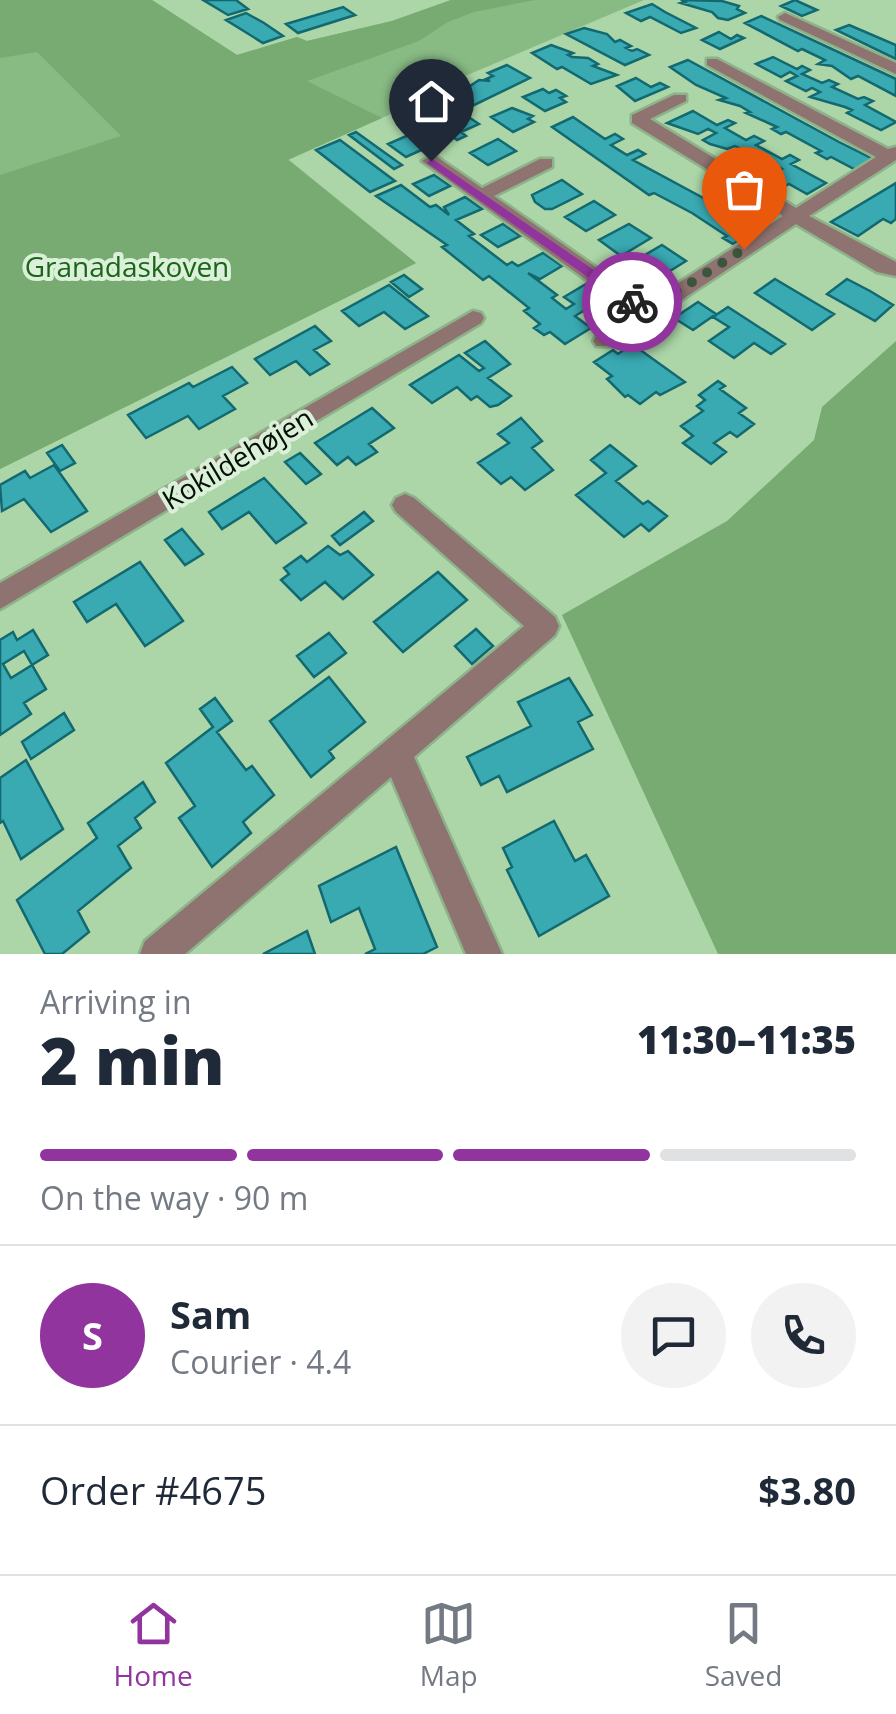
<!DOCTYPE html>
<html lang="en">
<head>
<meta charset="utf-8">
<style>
	:root { --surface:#fff; --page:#f2f2f3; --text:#1f2937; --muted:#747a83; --line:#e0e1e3; --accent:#91349e }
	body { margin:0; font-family:"Open Sans",sans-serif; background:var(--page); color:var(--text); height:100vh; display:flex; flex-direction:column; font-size:38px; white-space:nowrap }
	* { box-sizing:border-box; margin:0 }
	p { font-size:32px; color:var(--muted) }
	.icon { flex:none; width:55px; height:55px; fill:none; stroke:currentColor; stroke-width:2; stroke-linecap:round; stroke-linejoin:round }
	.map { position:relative; height:954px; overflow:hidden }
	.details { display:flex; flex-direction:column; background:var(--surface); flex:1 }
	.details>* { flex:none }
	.pin { position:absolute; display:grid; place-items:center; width:85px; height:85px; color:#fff; margin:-102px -42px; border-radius:50% 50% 50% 0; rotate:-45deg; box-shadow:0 0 10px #0007 }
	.pin .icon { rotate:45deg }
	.courier { position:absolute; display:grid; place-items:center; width:100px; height:100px; margin:-50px; border:8px solid #91349e; border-radius:50%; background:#fff; color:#222; box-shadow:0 2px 12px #0007 }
	.summary em { font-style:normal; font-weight:800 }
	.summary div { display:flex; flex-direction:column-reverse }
	.summary { display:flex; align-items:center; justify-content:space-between; height:170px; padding:0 40px }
	h1 { font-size:65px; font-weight:800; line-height:75px }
	.bar { display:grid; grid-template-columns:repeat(4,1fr); gap:15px 10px; align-content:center; height:120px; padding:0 40px }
	.bar i { height:12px; border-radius:8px; background:var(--line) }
	.bar .active { background:var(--accent) }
	.bar p { grid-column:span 4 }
	.line { display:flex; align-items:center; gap:25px; padding:0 40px; border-top:2px solid var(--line) }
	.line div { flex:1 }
	.round { display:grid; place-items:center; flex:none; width:105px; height:105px; border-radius:52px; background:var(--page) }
	.tabs { display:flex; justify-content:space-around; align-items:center; height:140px; border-top:2px solid var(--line); background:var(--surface); font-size:28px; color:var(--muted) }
	.tabs a { display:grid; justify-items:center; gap:5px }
	.tabs .active { color:var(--accent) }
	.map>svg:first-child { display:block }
	.green { fill:#88bb84 }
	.forest { fill:#77ab72 }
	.building { fill:#39a9b2; stroke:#136970; stroke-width:2.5; fill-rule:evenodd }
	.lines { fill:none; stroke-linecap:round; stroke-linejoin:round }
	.minor-casing { stroke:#8eb28a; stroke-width:5 }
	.minor { fill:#8e7371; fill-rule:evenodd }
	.route { fill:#91349e }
	.done { stroke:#3e553d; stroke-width:10; stroke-dasharray:0 18 }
	.labels { text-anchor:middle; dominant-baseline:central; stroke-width:8; stroke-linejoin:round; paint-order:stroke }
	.park-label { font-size:28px; fill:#1c641a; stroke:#dbf0d9 }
	.street-label { font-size:28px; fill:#031003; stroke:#dbf0d9 }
</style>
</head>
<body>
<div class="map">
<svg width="896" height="954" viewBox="0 0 896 954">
	<rect width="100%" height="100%" fill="#acd6a8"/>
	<path class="green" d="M0 0H152L237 55 297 37 307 41 392 21 451 0H644L432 90 425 99 288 159 416 263 0 469Z"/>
	<path class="forest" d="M0 0H152L237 55 297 37 307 41 392 21 451 0H535L474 12 448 22 419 41 307 81 382 118 288 160 416 263 0 469V175L121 136 37 52 0 58Z
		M896 341V954H718L562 615 727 521 814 440 822 407Z"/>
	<path class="building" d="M203 0H236L248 9 228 15Z
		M682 0 722 1 739 6 737 9 745 13 728 20 718 18 712 12 681 3 685 2Z
		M795 0 817 10 802 16 781 6Z
		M652 4 665 12 696 28 681 33 650 17 641 21 626 13Z
		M343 7 355 15 298 33 286 24Z
		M246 13 264 23 283 36 263 43 226 20Z
		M761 16 896 79V96L858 76 851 79 832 66 818 64 825 60 802 49 798 51 745 23Z
		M849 25 896 45V59L836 30Z
		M584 28 607 34 615 42 620 40 631 46 626 48 632 51 637 49 649 55 625 65 566 34Z
		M719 32 731 39 737 35 744 38 720 49 702 40Z
		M551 45 573 53 568 55 572 57 588 58 598 64 593 66 617 75 591 84 562 67 557 69 532 53Z
		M773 57 797 69 802 66 810 70 802 74 822 83 829 80 838 84 832 87 858 99 864 97 873 101 865 105 896 122 881 130 847 113 852 110 845 107 810 97 820 92 812 88 806 91 786 81 797 76 790 72 781 77 756 64Z
		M688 60 839 142 877 161 858 171 831 157 827 159 816 153 821 151 786 132 781 134 772 129 777 127 746 113 750 112 740 106 719 100 726 98 696 85 670 67Z
		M507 65 530 78 468 108 446 94 453 91 458 94 479 80 490 81 486 79 493 76 488 73Z
		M636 78 651 87 660 83 668 87 635 101 617 86Z
		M543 89 549 93 556 90 566 96 560 98 566 102 545 111 523 97Z
		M512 108 533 116 528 119 534 122 513 132 491 117Z
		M693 111 717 125 728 120 735 123 725 128 746 140 754 136 764 141 756 145 782 159 790 155 799 160 791 164 826 183 807 194 789 184 783 187 774 182 780 178 772 174 782 169 773 164 763 169 736 154 743 150 735 146 727 149 710 144 703 140 716 133 708 129 698 134 667 123Z
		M461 112 479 124 461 132 466 136 457 140 452 136 406 157 388 144 436 123 426 117 435 113 443 120Z
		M573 117 605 139 615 134 623 139 611 145 627 155 638 150 645 154 633 160 759 228 733 244 723 238 727 236 692 213 654 193 649 195 552 127Z
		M356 132 402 165 394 169 349 135Z
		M498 139 516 151 488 165 470 153Z
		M340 140 395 181 370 192 316 150Z
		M434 175 450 186 429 196 413 184Z
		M562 180 582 194 552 209H545L535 202 532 195Z
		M896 183V219L891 223 883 219 858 236 831 222Z
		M401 185 430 207 436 205 449 215 444 207 465 197 482 209 456 220 474 234 469 236 507 265 512 262 518 266 543 253 562 266 540 279 528 273 557 295 552 298 566 309 574 304 564 297 586 284 605 298 575 316 591 328 565 344 550 332 544 335 534 328 540 324 524 311 529 308 489 276 483 280 442 247 447 245 376 196Z
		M594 201 615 215 586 231 565 217Z
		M503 224 520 236 498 247 481 235Z
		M629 224 651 238 621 256 599 240Z
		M662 245 686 261 657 279 633 262Z
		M404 275 422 289 409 297 391 282Z
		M775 279 834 314 812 330 755 293Z
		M847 279 870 291 893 305 875 321 827 294Z
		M389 285 428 316 405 329 384 312 359 326 342 311Z
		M698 302 716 314 693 330 674 318Z
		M728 307 785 344 771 354 754 343 734 358 709 341 729 327 713 317Z
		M315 326 331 341 314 350 329 364 310 375 296 361 270 375 255 359Z
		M485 341 510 364 488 378 511 396 498 405 490 407 477 396 471 400 457 387 432 403 410 385 459 355 479 371 484 368 465 353Z
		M632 344 685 382 660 395 656 392 640 404 628 395 625 397 607 379 612 376 594 362 613 350 618 354Z
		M232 367 247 383 223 396 235 409 199 429 188 416 146 438 128 415 189 383 193 387Z
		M718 381 725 386 720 389 746 408 739 413 754 424 737 437 730 432 714 443 726 452 711 464 683 443 693 436 681 426 703 411 697 406 705 400 699 395Z
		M372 408 394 428 369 444 377 452 356 465 348 457 337 465 315 443Z
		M521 418 542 441 532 448 553 470 525 490 511 477 501 484 478 463 509 443 498 434Z
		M62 445 75 463 60 471 47 453Z
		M610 445 636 466 616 481 643 504 648 501 667 516 649 531 641 524 624 537 576 495 606 473 591 460Z
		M300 453 321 474 306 484 285 462Z
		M54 465 87 511 51 532 24 499 2 511 0 485 25 471 30 478Z
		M264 478 306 523 276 543 249 512 222 529 209 512Z
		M364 512 373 521 340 545 332 536Z
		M182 529 203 554 185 565 165 540Z
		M328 546 340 555 348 551 373 575 343 599 325 582 301 600 281 580 289 574 284 568 301 556 307 562Z
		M140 562 183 621 145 646 116 604 87 622 74 602Z
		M438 572 467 600 403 652 374 622Z
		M476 629 493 646 472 664 455 646Z
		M33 630 48 655 32 665 46 689 24 703 31 714 0 735V640L13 632 17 640ZM24 651 32 665 11 678 3 664Z
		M329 633 346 653 314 677 297 656Z
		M329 677 365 722 329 751 334 758 311 777 270 721Z
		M569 678 592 715 578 722 593 749 507 792 499 776 481 785 467 757 531 726 518 702Z
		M215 698 232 721 217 732 246 770 252 766 274 795 243 822 251 833 212 867 179 818 195 806 166 763 213 727 200 709Z
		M64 713 74 730 31 759 22 742Z
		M26 760 63 829 21 859 3 821 0 823V778Z
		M143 782 155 802 135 818 141 828 118 846 131 868 78 911 89 932 62 954H45L17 900 97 838 88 823Z
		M554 821 575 861 586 855 609 896 539 936 507 870 512 867 503 848Z
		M396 847 437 947 423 954H365L375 949 359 908 331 922 319 886Z
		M307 931 315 954H263Z"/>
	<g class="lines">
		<g class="minor-casing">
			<path id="minor" d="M785 13 896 63V74L780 20 778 17Z
				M707 59H717L888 149 896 147V160L809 216 896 262V276L877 272 796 224 612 346H596L593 341 596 336 632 313 422 161 431 156 437 157 482 188 540 159H552V167L494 196 647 303 783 216 632 123V115L674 95H686V101L650 119 796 208 876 157 707 65Z
				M473 311 481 313 484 318 481 323 0 609V583Z
				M405 494 414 498 555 617 559 626 555 635 414 757 502 954H466L391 777 185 954H140L145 941 524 626 396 512 392 505 396 498Z"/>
		</g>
		<use href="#minor" class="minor"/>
	</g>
	<path class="route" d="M431 158 636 299V305H627L427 163Z"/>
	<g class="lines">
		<path class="done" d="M632 302 645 312 744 249"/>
	</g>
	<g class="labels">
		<g class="park-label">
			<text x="127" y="266">Granadaskoven</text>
		</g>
		<g class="street-label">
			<text transform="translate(237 458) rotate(-31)">Kokildehøjen</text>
		</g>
	</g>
</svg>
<div class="pin" style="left:744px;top:249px;background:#ea580c"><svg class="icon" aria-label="bag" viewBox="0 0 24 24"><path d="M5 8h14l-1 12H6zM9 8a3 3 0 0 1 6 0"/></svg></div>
<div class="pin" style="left:431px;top:161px;background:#1f2937"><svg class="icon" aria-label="home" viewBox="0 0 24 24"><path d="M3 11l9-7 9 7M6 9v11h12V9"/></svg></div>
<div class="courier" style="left:632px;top:302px"><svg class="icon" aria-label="bike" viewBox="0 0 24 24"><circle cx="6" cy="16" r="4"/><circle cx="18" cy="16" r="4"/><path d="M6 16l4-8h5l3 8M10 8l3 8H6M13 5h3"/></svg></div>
</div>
<section class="details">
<div class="summary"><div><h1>2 min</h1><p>Arriving in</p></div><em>11:30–11:35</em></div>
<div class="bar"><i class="active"></i><i class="active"></i><i class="active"></i><i></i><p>On the way · 90 m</p></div>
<div class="line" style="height:180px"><b class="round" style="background:var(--accent);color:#fff">S</b><div><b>Sam</b><p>Courier · 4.4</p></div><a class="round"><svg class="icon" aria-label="chat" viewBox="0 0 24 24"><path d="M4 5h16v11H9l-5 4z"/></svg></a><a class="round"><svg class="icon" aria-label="phone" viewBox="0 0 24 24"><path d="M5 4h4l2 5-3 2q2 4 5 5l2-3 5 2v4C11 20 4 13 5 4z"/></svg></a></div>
<div class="line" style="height:130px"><div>Order #4675</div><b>$3.80</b></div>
</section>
<nav class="tabs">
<a class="active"><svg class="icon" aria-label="home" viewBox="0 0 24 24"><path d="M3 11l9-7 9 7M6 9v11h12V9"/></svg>Home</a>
<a><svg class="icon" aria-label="map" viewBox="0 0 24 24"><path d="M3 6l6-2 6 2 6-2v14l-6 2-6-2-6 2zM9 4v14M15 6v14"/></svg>Map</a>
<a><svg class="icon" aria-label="saved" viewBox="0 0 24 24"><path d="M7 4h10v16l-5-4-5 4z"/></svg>Saved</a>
</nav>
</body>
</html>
